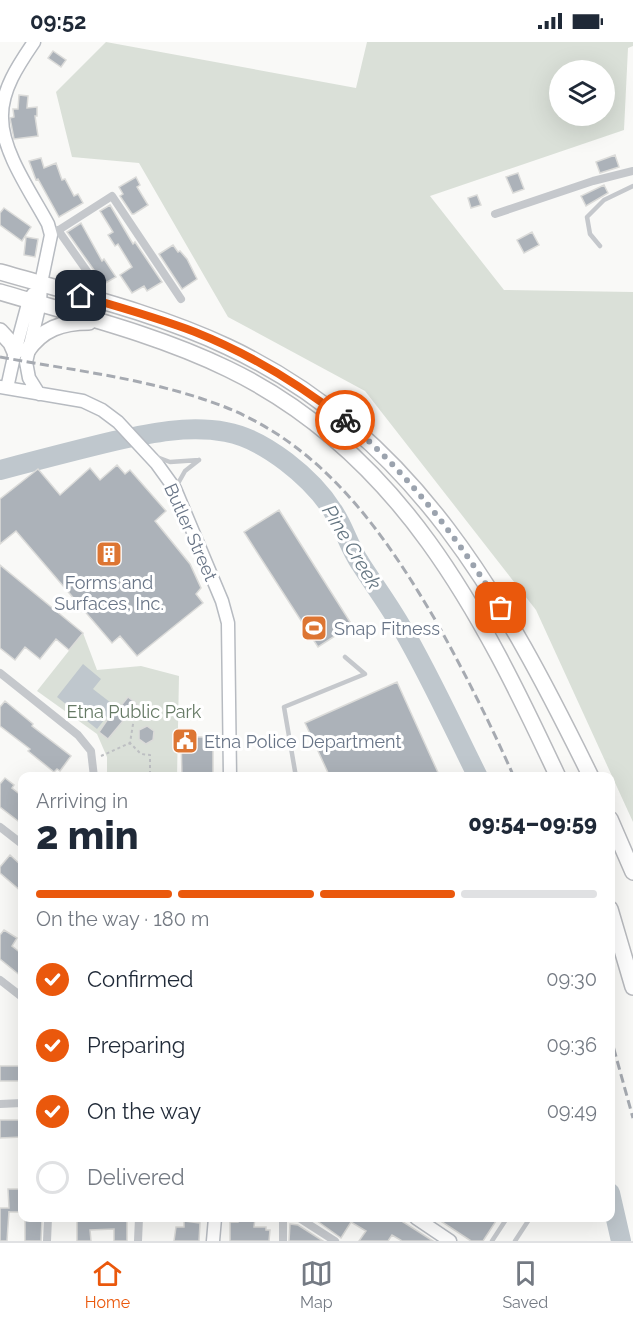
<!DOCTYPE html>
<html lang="en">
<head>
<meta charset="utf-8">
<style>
	:root { --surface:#fff; --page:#f6f6f7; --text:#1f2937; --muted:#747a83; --line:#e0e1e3; --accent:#ea580c }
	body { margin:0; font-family:Raleway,sans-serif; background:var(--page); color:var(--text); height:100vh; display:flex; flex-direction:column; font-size:22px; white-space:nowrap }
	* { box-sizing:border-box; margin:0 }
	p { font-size:20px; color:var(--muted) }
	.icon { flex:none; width:33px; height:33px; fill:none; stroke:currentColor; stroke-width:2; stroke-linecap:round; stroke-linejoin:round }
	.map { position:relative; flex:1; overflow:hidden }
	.sheet { position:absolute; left:18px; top:730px; width:597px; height:450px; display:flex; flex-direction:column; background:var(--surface); border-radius:12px; box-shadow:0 6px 24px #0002 }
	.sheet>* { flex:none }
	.buttons { position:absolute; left:549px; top:18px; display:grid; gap:12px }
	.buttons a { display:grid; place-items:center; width:66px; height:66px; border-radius:50%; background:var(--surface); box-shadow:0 6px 24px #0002; font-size:30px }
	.pin { position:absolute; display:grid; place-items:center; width:51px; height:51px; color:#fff; margin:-26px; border-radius:12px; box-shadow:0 3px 9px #0006 }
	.courier { position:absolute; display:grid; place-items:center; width:60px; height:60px; margin:-30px; border:4px solid #ea580c; border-radius:50%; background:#fff; color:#222; box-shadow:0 2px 8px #0007 }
	.head em { font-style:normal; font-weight:800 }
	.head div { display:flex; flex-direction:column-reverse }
	.head { display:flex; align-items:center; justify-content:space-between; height:102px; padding:0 18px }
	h1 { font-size:39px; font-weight:800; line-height:45px }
	.bar { display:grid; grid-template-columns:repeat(4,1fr); gap:9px 6px; align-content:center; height:72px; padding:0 18px }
	.bar i { height:8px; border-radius:4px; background:var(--line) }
	.bar .active { background:var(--accent) }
	.bar p { grid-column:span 4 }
	ol { padding:0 18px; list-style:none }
	li { display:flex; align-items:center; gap:18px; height:66px }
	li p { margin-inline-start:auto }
	li .icon { padding:6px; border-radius:50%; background:var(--accent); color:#fff; stroke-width:4 }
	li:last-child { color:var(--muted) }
	li i { width:33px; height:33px; border:3px solid var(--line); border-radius:50% }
	.status { display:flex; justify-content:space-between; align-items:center; height:42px; padding:0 30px; background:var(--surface); direction:ltr }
	.status svg { height:16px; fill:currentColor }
	.tab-bar { display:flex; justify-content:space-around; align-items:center; height:84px; border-top:2px solid var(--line); background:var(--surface); font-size:16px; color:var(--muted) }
	.tab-bar a { display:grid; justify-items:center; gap:3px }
	.tab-bar .active { color:var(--accent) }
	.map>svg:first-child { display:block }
	.green { fill:#dae0d8; fill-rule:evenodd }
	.water { fill:#bfc7cd }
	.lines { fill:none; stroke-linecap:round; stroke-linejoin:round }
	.river { stroke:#bfc7cd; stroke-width:20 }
	.building { fill:#acb2b9; stroke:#dbdbd9; stroke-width:1.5 }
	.secondary-casing { stroke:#b7bbc1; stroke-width:15 }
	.highway-casing { stroke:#b8babe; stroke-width:18 }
	.path { stroke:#bdbfc2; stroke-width:2; stroke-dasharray:3 3; stroke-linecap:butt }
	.lane { stroke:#c5c8cc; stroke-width:4.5 }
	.street { stroke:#c5c8cc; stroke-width:8 }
	.secondary { stroke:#fff; stroke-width:12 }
	.highway { stroke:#fff; stroke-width:15 }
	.rail { stroke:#a6aab1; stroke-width:3; stroke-dasharray:9 4.5; stroke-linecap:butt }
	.done { stroke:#9ba3ae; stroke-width:6; stroke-dasharray:0 10.8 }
	.route { stroke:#ea580c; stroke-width:8 }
	.labels { text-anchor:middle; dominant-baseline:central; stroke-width:6; stroke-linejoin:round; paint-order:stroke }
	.street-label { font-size:18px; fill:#697587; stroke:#fff }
	.poi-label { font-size:18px; fill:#697587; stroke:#fff; text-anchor:start }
	.park-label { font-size:18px; fill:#657964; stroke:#fff }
	.water-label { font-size:20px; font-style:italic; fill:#657682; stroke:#fff }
</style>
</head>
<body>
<div class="status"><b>09:52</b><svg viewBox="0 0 49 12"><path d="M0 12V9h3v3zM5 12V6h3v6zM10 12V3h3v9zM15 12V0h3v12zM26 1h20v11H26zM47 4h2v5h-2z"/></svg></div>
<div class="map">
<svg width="633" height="1199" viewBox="0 0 633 1199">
	<rect width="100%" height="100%" fill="#f9f9f7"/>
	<path class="green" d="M106 0 356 46 367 0H633V4L628 6 624 88 430 154 504 248 633 250V780L536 568 365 349 228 275 139 121 72 115 56 50ZM560 28H604V74H560Z
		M83 591 97 628 141 624 179 634 177 735H107V715L97 692 37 649Z"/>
	<path class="water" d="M83 622 101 637 93 647 115 664 97 687 57 655Z"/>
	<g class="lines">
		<path class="river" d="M0 428C38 418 76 408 114 399 151 391 188 383 226 390 265 397 312 436 333 469 344 485 349 505 360 521 374 543 389 563 402 586 430 634 453 685 478 735
			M610 1151 621 1199"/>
	</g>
	<path class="building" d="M53 9 66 18 61 25 48 16Z
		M19 53 28 54 27 66 37 65V74H35L38 94 14 97 10 76 14 75 13 67H18Z
		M615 113 619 125 600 131 596 120Z
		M41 116 44 126 56 121 62 138 65 137 74 154 78 152 83 161 59 175 38 137 36 138 29 119Z
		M518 131 524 147 513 151 506 135Z
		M136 135 140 143 137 145 148 163 134 172H132L120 154 123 152 119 145Z
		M604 143 608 151 586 164 581 154Z
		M477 153 481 163 471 166 468 156Z
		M110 163 133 202 135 200 162 240 147 249 144 244 132 251 120 233 132 225 118 202 115 204 108 193 113 190 100 169Z
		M4 166 31 185 22 199 0 183V171Z
		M81 181 102 219 104 217 116 235 102 243 101 238 67 190Z
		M532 190 539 203 524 211 517 198Z
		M26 195 38 197 35 215 24 213Z
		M173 203 178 210 180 209 187 217 197 237 182 247 159 212Z
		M117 423 125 432 130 428 166 469 155 479 190 522 201 546 196 552 203 561 137 614 120 594 112 601 16 489 0 502V457L38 427 60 453 90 426 100 438Z
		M279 468 352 583 318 605 244 490Z
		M0 523 83 591 69 608 56 597 40 617 25 605 15 618 0 606Z
		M397 640 440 735H330L305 681Z
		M128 655 137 662 108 697 99 690 114 668 116 670Z
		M5 659 33 682 32 684 71 714 60 729 57 727 54 730 28 709 30 707 0 684V665Z
		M147 684 154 689 153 698 146 702 139 697V688Z
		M181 695H213V735H182Z
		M5 736 14 743 12 746 22 754V782L0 765V742Z
		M10 813 22 824V850L0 831V825Z
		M4 888 17 896 12 904 22 912V935L0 917V893Z
		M0 1024H22V1039H0Z
		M0 1078H22V1095L0 1096Z
		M8 1147H22V1170H9V1169L7 1199H0V1166H9Z
		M77 1176H127V1199H114V1187L90 1188 91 1199H77Z
		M238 1176H255L254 1185H266V1188H270L269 1199H230V1180H238Z
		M313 1176H397L433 1199H402L392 1193 388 1199H359L366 1189 351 1180 341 1196Z
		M436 1176H498L483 1199H471Z
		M25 1178H42L41 1199H25Z
		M184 1179 200 1181 199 1199H174L176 1185H184Z
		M290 1182 298 1183 323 1199H289Z"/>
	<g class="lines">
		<g class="secondary-casing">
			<path id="secondary" d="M34 0C19 22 1 48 2 76 2 110 32 152 48 182L51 193 41 241 40 261 26 320 29 336 39 352
				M0 345 83 359 102 368 118 380 157 422 175 447 222 559 228 581 230 735
				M7 346 15 310 29 258 33 252
				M416 1176 450 1199
				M213 1199 215 1176"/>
		</g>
		<g class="highway-casing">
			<path id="highway" d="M0 230C76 252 156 271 228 305 415 393 504 558 591 735
				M0 250C77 273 156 292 228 327 400 410 481 570 558 735
				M0 289 11 301 15 310
				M27 309C42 287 62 280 89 280
				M610 777 633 830
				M610 867 633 945"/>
		</g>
		<path class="path" d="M134 676 130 701 141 712 150 713V735
			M101 714 130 701"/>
		<path class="lane" d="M600 204 590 192 587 175 604 158 633 144
			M154 414 170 420 199 418
			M176 445 185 429 199 418
			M296 735 284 665 365 632 345 615
			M196 1176 215 1177
			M492 1199 507 1176
			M515 1199 530 1176"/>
		<path class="street" d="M495 172 593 139 633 129
			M58 188 96 242
			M51 193 112 154 181 257
			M0 631 78 693 91 709 94 735
			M0 785 22 802
			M0 938 22 955
			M0 1062 22 1061
			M299 1176 335 1199
			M47 1199 48 1176
			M138 1199 139 1176
			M283 1199V1176"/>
		<use href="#secondary" class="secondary"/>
		<use href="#highway" class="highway"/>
		<path class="rail" d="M0 315C76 329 153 337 225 365 325 405 385 492 437 581 465 631 491 683 514 735
			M610 993 633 1076"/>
	</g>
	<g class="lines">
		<path class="done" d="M345 378C408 431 458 496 501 566"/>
		<path class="route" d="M81 254C119 265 158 276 195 290 250 312 299 342 345 378"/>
	</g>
	<defs>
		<g id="building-square" transform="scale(1.35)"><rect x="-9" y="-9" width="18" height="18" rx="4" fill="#dd7532" stroke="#fff"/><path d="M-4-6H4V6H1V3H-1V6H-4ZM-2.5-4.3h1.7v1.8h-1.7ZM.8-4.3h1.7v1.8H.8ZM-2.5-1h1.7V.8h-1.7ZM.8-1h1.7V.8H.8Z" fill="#fff"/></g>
		<g id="stadium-square" transform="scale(1.35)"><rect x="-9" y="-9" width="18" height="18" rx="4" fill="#dd7532" stroke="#fff"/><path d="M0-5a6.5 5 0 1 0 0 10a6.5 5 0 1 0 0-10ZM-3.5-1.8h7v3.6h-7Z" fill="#fff"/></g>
		<g id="civic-square" transform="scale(1.35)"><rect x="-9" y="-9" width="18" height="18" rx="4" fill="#dd7532" stroke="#fff"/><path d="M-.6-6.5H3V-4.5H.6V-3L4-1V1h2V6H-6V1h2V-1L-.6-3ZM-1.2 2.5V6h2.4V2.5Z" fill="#fff"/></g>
	</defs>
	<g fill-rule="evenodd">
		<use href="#building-square" x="109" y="512"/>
		<use href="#stadium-square" x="314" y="586"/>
		<use href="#civic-square" x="185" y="699"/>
	</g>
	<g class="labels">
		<g class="street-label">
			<text transform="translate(191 490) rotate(66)">Butler Street</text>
		</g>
		<g class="poi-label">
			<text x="109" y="540" text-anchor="middle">Forms and<tspan x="109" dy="21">Surfaces, Inc.</tspan></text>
			<text x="334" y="586">Snap Fitness</text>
			<text x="204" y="699">Etna Police Department</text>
		</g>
		<g class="park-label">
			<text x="134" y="669">Etna Public Park</text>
		</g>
		<g class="water-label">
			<text transform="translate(352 505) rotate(59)">Pine Creek</text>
		</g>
	</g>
</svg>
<div class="buttons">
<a><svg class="icon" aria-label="layers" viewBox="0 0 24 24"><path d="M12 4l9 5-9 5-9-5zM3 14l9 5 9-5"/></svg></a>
</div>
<div class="pin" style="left:501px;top:566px;background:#ea580c"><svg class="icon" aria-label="bag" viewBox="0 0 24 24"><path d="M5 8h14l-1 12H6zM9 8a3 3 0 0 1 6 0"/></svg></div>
<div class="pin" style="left:81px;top:254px;background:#1f2937"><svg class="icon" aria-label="home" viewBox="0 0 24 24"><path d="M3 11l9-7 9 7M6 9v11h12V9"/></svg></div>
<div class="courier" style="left:345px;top:378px"><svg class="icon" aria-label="bike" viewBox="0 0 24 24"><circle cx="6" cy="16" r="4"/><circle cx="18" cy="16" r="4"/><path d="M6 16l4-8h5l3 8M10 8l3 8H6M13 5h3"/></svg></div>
<section class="sheet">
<div class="head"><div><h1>2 min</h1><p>Arriving in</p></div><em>09:54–09:59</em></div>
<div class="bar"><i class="active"></i><i class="active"></i><i class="active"></i><i></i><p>On the way · 180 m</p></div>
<ol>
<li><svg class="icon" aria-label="check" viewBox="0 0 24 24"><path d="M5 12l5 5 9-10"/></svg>Confirmed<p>09:30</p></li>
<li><svg class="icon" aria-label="check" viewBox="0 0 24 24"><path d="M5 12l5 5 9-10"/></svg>Preparing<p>09:36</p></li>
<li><svg class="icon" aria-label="check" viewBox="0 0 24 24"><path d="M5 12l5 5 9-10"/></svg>On the way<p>09:49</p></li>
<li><i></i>Delivered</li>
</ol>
</section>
</div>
<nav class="tab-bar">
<a class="active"><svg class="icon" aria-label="home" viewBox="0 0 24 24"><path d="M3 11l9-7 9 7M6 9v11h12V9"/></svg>Home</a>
<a><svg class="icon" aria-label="map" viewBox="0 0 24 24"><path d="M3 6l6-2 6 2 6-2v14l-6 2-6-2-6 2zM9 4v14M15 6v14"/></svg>Map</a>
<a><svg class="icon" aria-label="saved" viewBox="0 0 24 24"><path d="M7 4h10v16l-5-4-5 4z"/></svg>Saved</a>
</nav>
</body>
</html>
